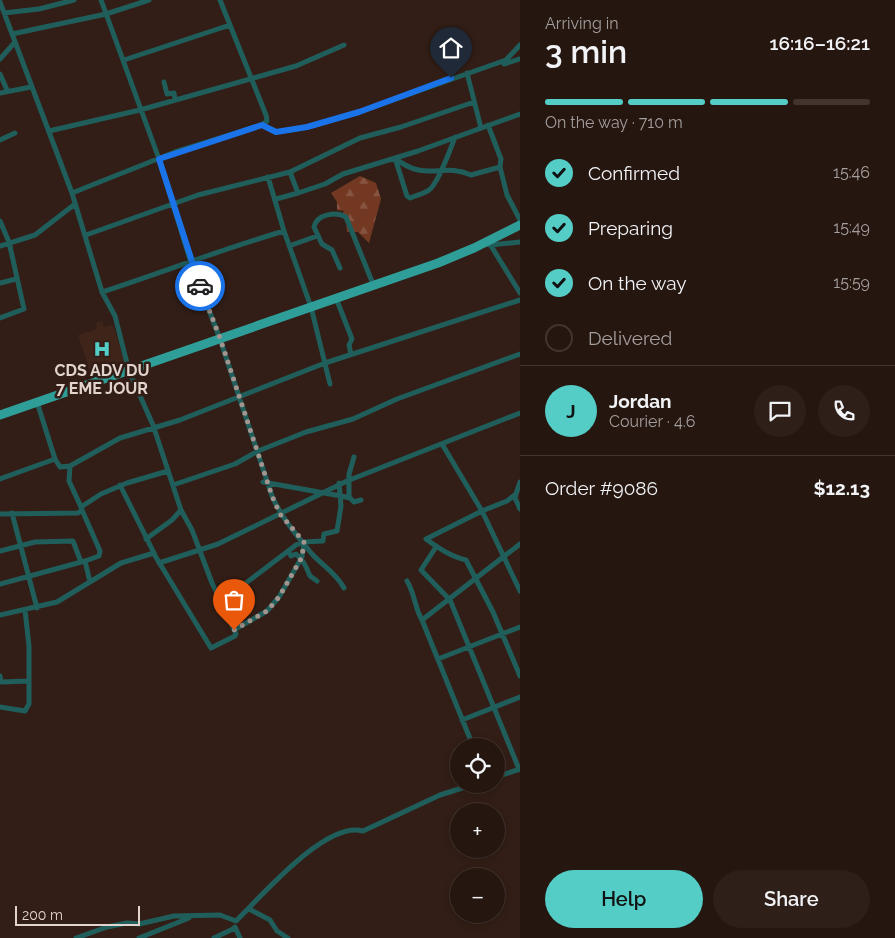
<!DOCTYPE html>
<html lang="en">
<head>
<meta charset="utf-8">
<style>
	:root { --surface:#261610; --page:#2e1f19; --text:#f1f3f6; --muted:#a49f9f; --line:#423530; --accent:#54cdc7 }
	body { margin:0; font-family:Raleway,sans-serif; background:var(--page); color:var(--text); height:100vh; display:flex; flex-direction:column; font-size:19px; white-space:nowrap }
	* { box-sizing:border-box; margin:0 }
	p { font-size:16px; color:var(--muted) }
	.icon { flex:none; width:28px; height:28px; fill:none; stroke:currentColor; stroke-width:2; stroke-linecap:round; stroke-linejoin:round }
	.map { position:relative; flex:1; overflow:hidden }
	.sheet { display:flex; flex-direction:column; background:var(--surface); width:375px }
	.sheet>* { flex:none }
	.tools { position:absolute; left:450px; top:738px; display:grid; gap:10px }
	.tools a { display:grid; place-items:center; width:55px; height:55px; border-radius:50%; background:var(--surface); box-shadow:0 2px 8px #0003,0 0 0 1px var(--line); font-size:25px }
	.scale { position:absolute; left:15px; bottom:12px; width:125px; box-sizing:border-box; padding-left:5px; border:2px solid #e1d3ce; border-top:0; font-size:14px; line-height:18px; white-space:nowrap; color:#e1d3ce; -webkit-text-stroke:4px #321e16; paint-order:stroke }
	.pin { position:absolute; display:grid; place-items:center; width:42px; height:42px; color:#fff; margin:-51px -21px; border-radius:50% 50% 50% 0; rotate:-45deg; box-shadow:0 0 5px #0007 }
	.pin .icon { rotate:45deg }
	.courier { position:absolute; display:grid; place-items:center; width:50px; height:50px; margin:-25px; border:4px solid #1a73e8; border-radius:50%; background:#fff; color:#222; box-shadow:0 1px 6px #0007 }
	.overview em { font-style:normal; font-weight:600 }
	.overview div { display:flex; flex-direction:column-reverse }
	.overview { display:flex; align-items:center; justify-content:space-between; height:85px; padding:0 25px }
	h1 { font-size:32px; font-weight:600; line-height:38px }
	.bar { display:grid; grid-template-columns:repeat(4,1fr); gap:8px 5px; align-content:center; height:60px; padding:0 25px }
	.bar i { height:6px; border-radius:4px; background:var(--line) }
	.bar .on { background:var(--accent) }
	.bar p { grid-column:span 4 }
	.line { display:flex; align-items:center; gap:12px; padding:0 25px; border-top:1px solid var(--line) }
	.line div { flex:1 }
	.round { display:grid; place-items:center; flex:none; width:52px; height:52px; border-radius:26px; background:var(--page) }
	ol { padding:0 25px; list-style:none }
	li { display:flex; align-items:center; gap:15px; height:55px }
	li p { margin-inline-start:auto }
	li .icon { padding:5px; border-radius:50%; background:var(--accent); color:#111; stroke-width:4 }
	li:last-child { color:var(--muted) }
	li i { width:28px; height:28px; border:2px solid var(--line); border-radius:50% }
	.action { display:flex; gap:10px; margin-top:auto; padding:10px 25px }
	.action a { flex:1; height:58px; border-radius:30px; background:var(--accent); color:#111; font-size:20px; font-weight:600; line-height:58px; text-align:center }
	.action a+a { background:var(--page); color:var(--text) }
	main { display:flex; flex:1; min-height:0 }
	.map>svg:first-child { display:block }
	.built { fill:#3f241a }
	.forest { fill:url(#forest-firs) }
	.lines { fill:none; stroke-linecap:round; stroke-linejoin:round }
	.minor { stroke:#205e5b; stroke-width:5 }
	.trunk { stroke:#2f9e98; stroke-width:9 }
	.done { stroke:#a4948e; stroke-width:5; stroke-dasharray:0 9 }
	.route { stroke:#1a73e8; stroke-width:6 }
	.labels { text-anchor:middle; dominant-baseline:central; stroke-width:5; stroke-linejoin:round; paint-order:stroke }
	.poi-label { font-size:16px; font-weight:bold; fill:#e1d3ce; stroke:#321e16 }
</style>
</head>
<body>
<main>
<div class="map">
<svg width="520" height="938" viewBox="0 0 520 938">
	<defs>
		<pattern id="forest-firs" width="22" height="20" patternUnits="userSpaceOnUse" patternTransform="scale(1.25)"><rect width="22" height="20" fill="#723822"/><path d="M5 1l3.5 6h-7zM16 11l3.5 6h-7z" fill="#865441"/></pattern>
	</defs>
	<rect width="100%" height="100%" fill="#321e16"/>
	<path class="built" d="M102 321 104 327 113 325 125 364 91 375 78 335 97 329 96 323Z"/>
	<path class="forest" d="M360 176 376 183 381 199 369 243 358 232H347L346 220 341 216 344 211 337 210V202L331 193Z"/>
	<g class="lines">
		<path class="minor" d="M101 0 159 159 191 263 220 339 272 496C281 517 297 536 312 554 323 566 336 573 344 588
			M220 0 266 115 267 121 262 125
			M0 2 72 193 102 292 115 316 129 371 153 425 181 510 192 530 212 583 236 634 235 636 211 648 154 554
			M4 13 39 9 74 0
			M12 34 106 14 149 0
			M0 59 15 42
			M124 60 230 25
			M504 64 520 59
			M467 73 481 128
			M0 74 7 90
			M164 82 167 94 174 93 175 100
			M0 93 31 87
			M488 125 501 159 500 167
			M49 131 140 110 296 66 344 45
			M455 137C451 148 437 185 429 190 424 194 416 195 410 198L407 196 395 158C425 183 442 162 471 175L500 167 507 195 520 220
			M0 140 15 133
			M290 172 298 193 325 184 343 174 418 151 520 114
			M268 177 284 231 311 307 330 384
			M72 193 175 152 262 125 276 132 307 127 359 112 506 60 520 45
			M276 199 298 193
			M0 221 9 242 24 309 0 318
			M86 235 198 195 290 172 360 138 401 127 474 102
			M488 241 520 293
			M489 245 520 242
			M0 246 35 235 75 204
			M289 246 317 236
			M340 268 332 250 322 244 314 227C317 214 336 211 346 217L373 284
			M0 283 16 279
			M102 292C163 272 223 249 284 231
			M336 298 352 339 349 345 351 354
			M37 402 55 459 60 467 70 466 69 481 81 507
			M442 444 482 511 520 591
			M70 466 120 438 180 420 325 363 520 300
			M0 479 55 459
			M263 482 341 496 350 498 354 502 361 500
			M520 482 516 494 507 501 482 511 426 539C438 548 451 557 466 560L493 612 520 676
			M120 485 155 555
			M173 485 235 464 258 451 306 432 353 419 397 399 520 354
			M516 494 515 498 520 509
			M349 498V474L354 457
			M82 510 100 551 99 556 85 561 90 582
			M12 513 37 608
			M0 514 78 513 82 510 81 507 101 494 127 483 168 471
			M146 539 172 520 181 510
			M436 547 421 570 450 600 519 769
			M0 551 35 542 73 541 81 562
			M288 551 291 556 296 554C305 562 306 567 310 576L317 581
			M159 563 218 544 347 481 520 413
			M407 581C415 594 415 609 422 620
			M0 584 85 561
			M221 602 296 545 304 542 323 541 324 534 337 531 341 506 339 483
			M0 615 57 602 121 563 154 553
			M234 630 267 611 279 597 302 557 304 542
			M438 659 520 627
			M0 676 1 682 29 681
			M0 707 25 711 29 704V646L25 610
			M462 720 520 697
			M473 746 422 620 520 544
			M496 777 520 769
			M249 909 270 920 277 931 288 938
			M235 927 240 938
			M76 938 107 927 127 923 139 924 174 916 220 915 236 921C261 897 326 820 363 831L440 795 475 784
			M139 938 189 918
			M214 938 235 928"/>
		<path class="trunk" d="M0 415 438 263 474 248 520 225"/>
	</g>
	<g class="lines">
		<path class="done" d="M200 286 220 338 272 496 280 514 304 542 302 557 279 597 267 611 234 630"/>
		<path class="route" d="M200 286 159 159 262 125 276 132 307 127 359 112 451 78"/>
	</g>
	<defs>
		<g id="hospital-bare" transform="scale(1.35)"><path d="M-5-5h3v3.5h4V-5h3V5h-3V1.5h-4V5h-3Z" fill="#54cdc7" stroke="#321e16" stroke-width="2.5" paint-order="stroke"/></g>
	</defs>
	<g fill-rule="evenodd">
		<use href="#hospital-bare" x="102" y="349"/>
	</g>
	<g class="labels">
		<g class="poi-label">
			<text x="102" y="370">CDS ADV DU<tspan x="102" dy="18">7 EME JOUR</tspan></text>
		</g>
	</g>
</svg>
<div class="tools">
<a><svg class="icon" aria-label="locate" viewBox="0 0 24 24"><circle cx="12" cy="12" r="6"/><path d="M12 2v4M12 18v4M2 12h4M18 12h4"/></svg></a>
<a>+</a>
<a>−</a>
</div>
<div class="scale">200 m</div>
<div class="pin" style="left:234px;top:630px;background:#ea580c"><svg class="icon" aria-label="bag" viewBox="0 0 24 24"><path d="M5 8h14l-1 12H6zM9 8a3 3 0 0 1 6 0"/></svg></div>
<div class="pin" style="left:451px;top:78px;background:#1f2937"><svg class="icon" aria-label="home" viewBox="0 0 24 24"><path d="M3 11l9-7 9 7M6 9v11h12V9"/></svg></div>
<div class="courier" style="left:200px;top:286px"><svg class="icon" aria-label="car" viewBox="0 0 24 24"><path d="M5 17H2v-5l4-1 3-4h7l3 4 3 1v5h-3M9 17h6M6 11h13"/><circle cx="7" cy="17" r="2"/><circle cx="17" cy="17" r="2"/></svg></div>
</div>
<section class="sheet">
<div class="overview"><div><h1>3 min</h1><p>Arriving in</p></div><em>16:16–16:21</em></div>
<div class="bar"><i class="on"></i><i class="on"></i><i class="on"></i><i></i><p>On the way · 710 m</p></div>
<ol>
<li><svg class="icon" aria-label="check" viewBox="0 0 24 24"><path d="M5 12l5 5 9-10"/></svg>Confirmed<p>15:46</p></li>
<li><svg class="icon" aria-label="check" viewBox="0 0 24 24"><path d="M5 12l5 5 9-10"/></svg>Preparing<p>15:49</p></li>
<li><svg class="icon" aria-label="check" viewBox="0 0 24 24"><path d="M5 12l5 5 9-10"/></svg>On the way<p>15:59</p></li>
<li><i></i>Delivered</li>
</ol>
<div class="line" style="height:90px"><b class="round" style="background:var(--accent);color:#111">J</b><div><b>Jordan</b><p>Courier · 4.6</p></div><a class="round"><svg class="icon" aria-label="chat" viewBox="0 0 24 24"><path d="M4 5h16v11H9l-5 4z"/></svg></a><a class="round"><svg class="icon" aria-label="phone" viewBox="0 0 24 24"><path d="M5 4h4l2 5-3 2q2 4 5 5l2-3 5 2v4C11 20 4 13 5 4z"/></svg></a></div>
<div class="line" style="height:65px"><div>Order #9086</div><b>$12.13</b></div>
<div class="action"><a>Help</a><a>Share</a></div>
</section>
</main>
</body>
</html>
